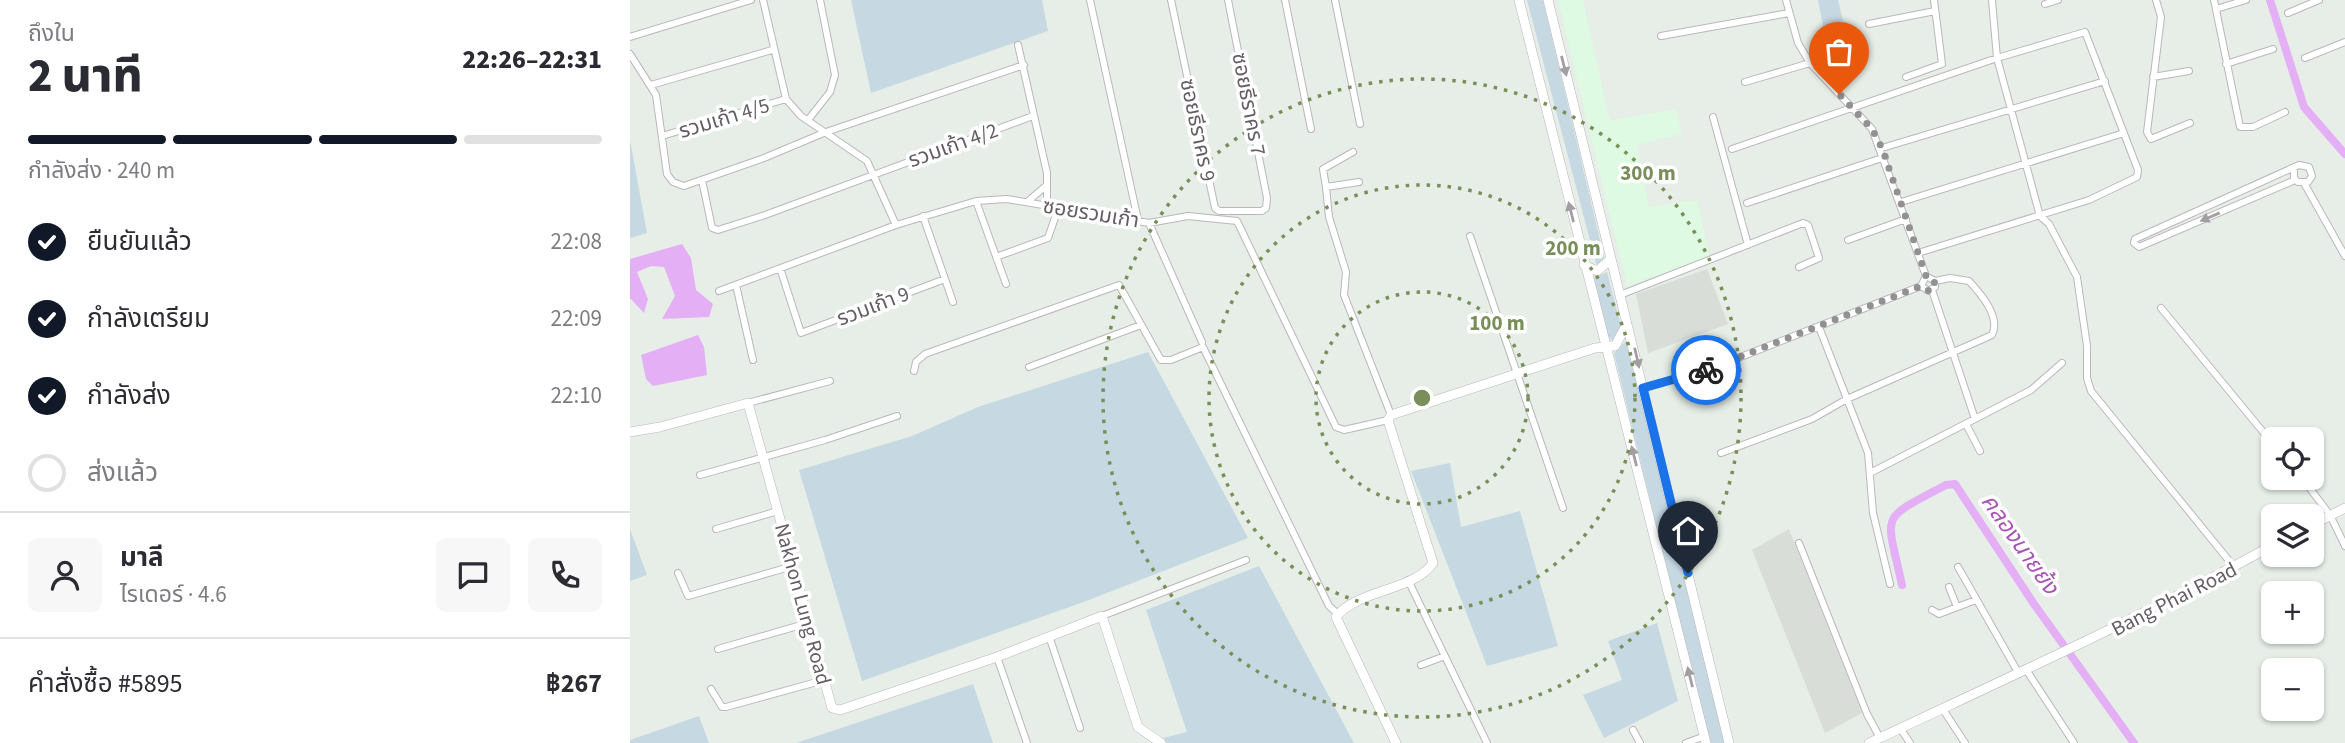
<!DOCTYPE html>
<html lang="th">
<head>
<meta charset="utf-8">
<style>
	:root { --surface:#fff; --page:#f7f7f7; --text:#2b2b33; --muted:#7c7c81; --line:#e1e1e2; --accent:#111827 }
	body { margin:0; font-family:"Source Sans 3","Noto Sans Thai",sans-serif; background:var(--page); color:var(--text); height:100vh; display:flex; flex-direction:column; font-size:26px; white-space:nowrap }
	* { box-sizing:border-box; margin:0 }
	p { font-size:23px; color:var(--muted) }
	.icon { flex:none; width:38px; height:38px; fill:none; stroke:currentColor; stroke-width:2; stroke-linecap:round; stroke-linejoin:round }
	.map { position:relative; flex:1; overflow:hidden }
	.panel { display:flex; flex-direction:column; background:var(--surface); width:630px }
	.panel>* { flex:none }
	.tools { position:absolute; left:1631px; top:427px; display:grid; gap:14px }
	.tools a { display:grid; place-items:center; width:63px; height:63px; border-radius:10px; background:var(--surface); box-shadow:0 2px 5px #0004; font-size:35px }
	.pin { position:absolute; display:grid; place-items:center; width:60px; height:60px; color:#fff; margin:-72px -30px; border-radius:50% 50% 50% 0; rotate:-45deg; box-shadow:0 0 7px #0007 }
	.pin .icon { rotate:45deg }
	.courier { position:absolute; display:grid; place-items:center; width:70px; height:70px; margin:-35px; border:5px solid #1a73e8; border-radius:50%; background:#fff; color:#222; box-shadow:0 2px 9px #0007 }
	.headline em { font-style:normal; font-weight:800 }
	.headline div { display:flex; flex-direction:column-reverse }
	.headline { display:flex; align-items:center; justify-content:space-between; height:119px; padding:0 28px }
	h1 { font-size:46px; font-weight:800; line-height:52px }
	.bar { display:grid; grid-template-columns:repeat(4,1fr); gap:10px 7px; align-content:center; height:84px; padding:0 28px }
	.bar i { height:9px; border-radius:5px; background:var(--line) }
	.bar .active { background:var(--accent) }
	.bar p { grid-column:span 4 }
	.line { display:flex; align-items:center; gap:18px; padding:0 28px; border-top:2px solid var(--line) }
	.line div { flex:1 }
	.round { display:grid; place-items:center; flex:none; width:74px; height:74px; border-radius:10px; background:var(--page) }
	ol { padding:0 28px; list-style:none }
	li { display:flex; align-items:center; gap:21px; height:77px }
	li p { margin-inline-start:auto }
	li .icon { padding:7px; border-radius:50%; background:var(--accent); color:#fff; stroke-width:4 }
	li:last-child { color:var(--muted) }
	li i { width:38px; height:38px; border:4px solid var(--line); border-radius:50% }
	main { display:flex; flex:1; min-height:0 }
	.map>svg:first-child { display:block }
	.commercial { fill:#dffae2 }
	.industrial { fill:#d8ddd8 }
	.green { fill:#c6d9e3 }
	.water { fill:#e5aff5 }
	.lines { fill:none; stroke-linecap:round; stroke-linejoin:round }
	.canal { stroke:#e5aff5; stroke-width:8 }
	.street-casing { stroke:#bbb6bb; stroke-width:8 }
	.secondary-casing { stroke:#bbb5bb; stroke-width:10 }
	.street { stroke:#fff; stroke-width:6 }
	.secondary { stroke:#fff; stroke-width:9 }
	.oneway { fill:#a29ea2 }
	.done { stroke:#929092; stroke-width:7; stroke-dasharray:0 12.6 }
	.route { stroke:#1a73e8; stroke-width:9 }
	.ring { fill:none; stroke:#798e58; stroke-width:3.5; stroke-dasharray:3.5 7 }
	.labels { text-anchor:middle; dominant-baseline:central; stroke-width:7; stroke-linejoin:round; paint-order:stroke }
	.street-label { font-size:21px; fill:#645e64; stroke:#fff }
	.water-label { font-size:23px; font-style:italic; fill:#a854b6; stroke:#fff }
	.centre { fill:#798e58; stroke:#fff; stroke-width:3.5 }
	.ring-label { font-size:21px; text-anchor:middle; font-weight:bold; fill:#798e58; stroke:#fff; stroke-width:7; stroke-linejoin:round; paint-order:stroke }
</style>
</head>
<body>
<main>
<section class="panel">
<div class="headline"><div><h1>2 นาที</h1><p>ถึงใน</p></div><em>22:26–22:31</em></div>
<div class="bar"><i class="active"></i><i class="active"></i><i class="active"></i><i></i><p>กำลังส่ง · 240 m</p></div>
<ol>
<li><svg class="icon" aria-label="check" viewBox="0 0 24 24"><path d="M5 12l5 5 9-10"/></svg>ยืนยันแล้ว<p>22:08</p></li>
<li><svg class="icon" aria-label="check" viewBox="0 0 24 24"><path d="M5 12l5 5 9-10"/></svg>กำลังเตรียม<p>22:09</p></li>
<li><svg class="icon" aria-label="check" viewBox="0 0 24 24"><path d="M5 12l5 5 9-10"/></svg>กำลังส่ง<p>22:10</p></li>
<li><i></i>ส่งแล้ว</li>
</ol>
<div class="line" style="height:126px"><a class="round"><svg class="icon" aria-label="person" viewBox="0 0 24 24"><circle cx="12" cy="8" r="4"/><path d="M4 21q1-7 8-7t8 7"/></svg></a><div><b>มาลี</b><p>ไรเดอร์ · 4.6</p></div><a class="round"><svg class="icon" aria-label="chat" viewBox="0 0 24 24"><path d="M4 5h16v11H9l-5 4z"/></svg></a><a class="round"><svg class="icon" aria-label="phone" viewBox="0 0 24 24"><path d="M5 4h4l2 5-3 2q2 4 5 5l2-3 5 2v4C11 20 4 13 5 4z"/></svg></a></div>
<div class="line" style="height:91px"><div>คำสั่งซื้อ #5895</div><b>฿267</b></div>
</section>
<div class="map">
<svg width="1715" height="743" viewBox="0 0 1715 743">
	<rect width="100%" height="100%" fill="#e6eee7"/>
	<path class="commercial" d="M928 0H953L980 121 1046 109 1052 134 1007 145 1019 207 1067 200 1080 257 997 286Z"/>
	<path class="industrial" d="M1077 269 1098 324 1018 353 1006 294Z
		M1159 529 1232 713 1195 733 1122 550Z"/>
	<path class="green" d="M221 0H412L418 31 241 93Z
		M897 0H913L974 257V263L967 267Z
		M1188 0H1208L1213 21 1193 26Z
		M1218 33 1223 57 1190 64 1185 42Z
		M0 140 17 233 0 238Z
		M977 272 992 330 983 341 978 336 964 278Z
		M997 340 1095 743H1080L984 353Z
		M518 352 618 538 459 600 232 681 169 470 282 436 348 407Z
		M820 463 831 527 890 511 928 646 857 666 781 471Z
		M0 529 17 575 0 581Z
		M629 566 724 743H536L533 738 557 732 516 610Z
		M1027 623 1048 701 974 738 953 695 992 680 978 641Z
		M343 684 363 743H166Z
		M69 716 79 743H0V740Z"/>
	<path class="water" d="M52 244 61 258 66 290 83 304 79 317 32 319 45 296 34 267 21 266 7 272 18 299 14 313 0 298V259Z
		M68 335 74 347 77 375 23 386 16 379 11 355Z"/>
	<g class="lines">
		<path class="canal" d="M1640 0 1674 107 1715 154
			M1272 585C1256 511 1248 521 1316 485L1325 484 1404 604 1504 743"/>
		<g class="street-casing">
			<path id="street" d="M133 0 156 99 171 116 237 161 266 225
				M460 0 508 220
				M541 0 585 208 589 211H632L636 208 637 198 598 0
				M655 0 681 129
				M705 0 730 124
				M1156 0 1168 43 1180 63 1242 129 1296 276 1305 281V287L1299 291 1291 286 1296 276
				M1362 0 1367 58 1410 216 1419 224 1447 277 1457 346V378L1461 391 1605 568
				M1526 0 1531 17 1517 132 1521 139 1560 123
				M1584 0 1610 127H1623L1655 112
				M1415 4 1428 0
				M1586 9 1616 0
				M1658 13 1689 0
				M1239 24 1305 11
				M1031 36 1159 13
				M0 37 121 0
				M388 45 417 173V206
				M0 54 26 95 37 174 43 182 54 186 134 158 196 132 394 65
				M1675 58 1715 42
				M1596 64 1643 49
				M1276 77 1312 64 1304 0
				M1523 77 1559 71
				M1115 82 1180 63
				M21 85 142 50
				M1083 117 1118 245
				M178 120 200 92 205 75 190 0
				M32 136 156 99
				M1252 148 1475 81
				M1102 149 1367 58 1455 32 1508 170 1507 177 1459 200 1288 253
				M1664 170V178L1668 182H1678L1682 176 1679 167 1669 165 1505 239 1504 243 1509 247 1665 180
				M72 180 82 228 88 230 135 215 403 116
				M729 182 696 187 699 217 716 272 714 295 761 415
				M1674 183 1715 256
				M696 187 693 169 723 152
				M346 201 376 284
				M397 202 417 185
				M1271 202 1494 133
				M1117 203 1255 157
				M293 216 323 302
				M519 223 572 342
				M840 236 933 508
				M1218 240 1276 219
				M366 257 418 238 428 209
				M150 268 171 333 315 279
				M106 285 123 360
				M1302 290 1345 419
				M89 291 266 225 346 201 377 199 519 223 558 216 607 221 706 427 714 430 758 420
				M990 295 1173 223 1178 225 1189 258 1169 267
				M1531 308 1643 444
				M1189 327 1238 453 1243 513 1260 584
				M399 367 511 325
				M284 371 286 362 295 354 489 285 531 360H541L573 347 699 606 708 614
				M1013 388 1075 371 1291 286
				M118 403 200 381
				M1336 424 1350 451
				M1091 453 1182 419 1217 399 1362 335C1371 317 1351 294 1339 281L1320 278 1305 281
				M1240 473 1401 390 1432 363
				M70 475 195 440 267 416
				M1672 478 1700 515 1715 546
				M86 529 148 511
				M1169 543 1237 714 1250 738
				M1328 567 1389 674
				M48 573 58 596 163 566
				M778 580 857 743
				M1319 587 1327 607
				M1302 610 1309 614 1346 600
				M472 616 616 560
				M419 636 450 728
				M88 649 178 623
				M367 657 397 743
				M791 665 815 656
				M1397 671 1444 743
				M81 689 92 707H96L194 680
				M1312 708 1335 743
				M1270 728 1280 743
				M1003 730 1010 743
				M1056 743 1075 736"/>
		</g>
		<g class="secondary-casing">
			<path id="secondary" d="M889 0 1076 743
				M918 0 1099 743
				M954 265 967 271 980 260
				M0 432 30 427 118 403 202 708 210 710 367 657 472 616 508 727 531 743
				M1682 525 1715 508
				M766 743 706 617C728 589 784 591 803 563L758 420 761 415 965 348 985 346 997 324
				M1239 743C1375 679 1511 618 1643 545"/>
		</g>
		<use href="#street" class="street"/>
		<use href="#secondary" class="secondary"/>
	</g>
	<defs><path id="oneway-solid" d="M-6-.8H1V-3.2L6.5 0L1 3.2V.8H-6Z" transform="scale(1.75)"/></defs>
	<g class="oneway">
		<use href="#oneway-solid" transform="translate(934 66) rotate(76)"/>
		<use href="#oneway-solid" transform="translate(941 212) rotate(-104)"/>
		<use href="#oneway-solid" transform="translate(1580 217) rotate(157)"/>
		<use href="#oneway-solid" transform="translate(1007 358) rotate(77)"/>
		<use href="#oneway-solid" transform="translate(1004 456) rotate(-104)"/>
		<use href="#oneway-solid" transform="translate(1060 677) rotate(-104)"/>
	</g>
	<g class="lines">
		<path class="done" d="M1076 370 1291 286 1299 291 1305 287 1304 279 1296 276 1252 148 1242 129 1209 94"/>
		<path class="route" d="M1058 573 1013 388 1076 370"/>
	</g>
	<g class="ring">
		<circle cx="792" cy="398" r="106"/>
		<circle cx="792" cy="398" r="213"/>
		<circle cx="792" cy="398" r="319"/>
	</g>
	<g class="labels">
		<g class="street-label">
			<text transform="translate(619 104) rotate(79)">ซอยธีราคร 7</text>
			<text transform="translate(94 118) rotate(-17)">รวมเก้า 4/5</text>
			<text transform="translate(568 130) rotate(78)">ซอยธีราคร 9</text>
			<text transform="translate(323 145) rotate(-20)">รวมเก้า 4/2</text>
			<text transform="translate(461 213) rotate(9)">ซอยรวมเก้า</text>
			<text transform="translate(243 306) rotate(-21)">รวมเก้า 9</text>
			<text transform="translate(1544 599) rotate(-27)">Bang Phai Road</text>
			<text transform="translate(173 604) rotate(75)">Nakhon Lung Road</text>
		</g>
		<g class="water-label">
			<text transform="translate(1390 544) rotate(55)">คลองนายย้ง</text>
		</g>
	</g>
	<circle cx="792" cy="398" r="10" class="centre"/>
	<g class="ring-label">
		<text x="1018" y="180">300 m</text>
		<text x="943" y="255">200 m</text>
		<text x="867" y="330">100 m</text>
	</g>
</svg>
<div class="tools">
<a><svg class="icon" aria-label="locate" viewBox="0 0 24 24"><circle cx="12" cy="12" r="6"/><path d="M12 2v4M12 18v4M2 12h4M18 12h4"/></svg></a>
<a><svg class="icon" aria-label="layers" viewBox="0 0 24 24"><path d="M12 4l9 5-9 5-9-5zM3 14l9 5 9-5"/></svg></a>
<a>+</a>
<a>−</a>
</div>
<div class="pin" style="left:1209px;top:94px;background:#ea580c"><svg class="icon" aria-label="bag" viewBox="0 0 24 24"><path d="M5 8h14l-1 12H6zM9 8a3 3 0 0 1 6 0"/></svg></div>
<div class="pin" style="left:1058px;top:573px;background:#1f2937"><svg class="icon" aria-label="home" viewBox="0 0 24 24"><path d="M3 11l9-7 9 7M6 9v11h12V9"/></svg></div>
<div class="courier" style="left:1076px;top:370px"><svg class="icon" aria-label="bike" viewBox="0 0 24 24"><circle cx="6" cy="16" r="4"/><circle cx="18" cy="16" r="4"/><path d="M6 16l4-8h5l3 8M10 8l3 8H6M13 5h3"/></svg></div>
</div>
</main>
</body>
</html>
